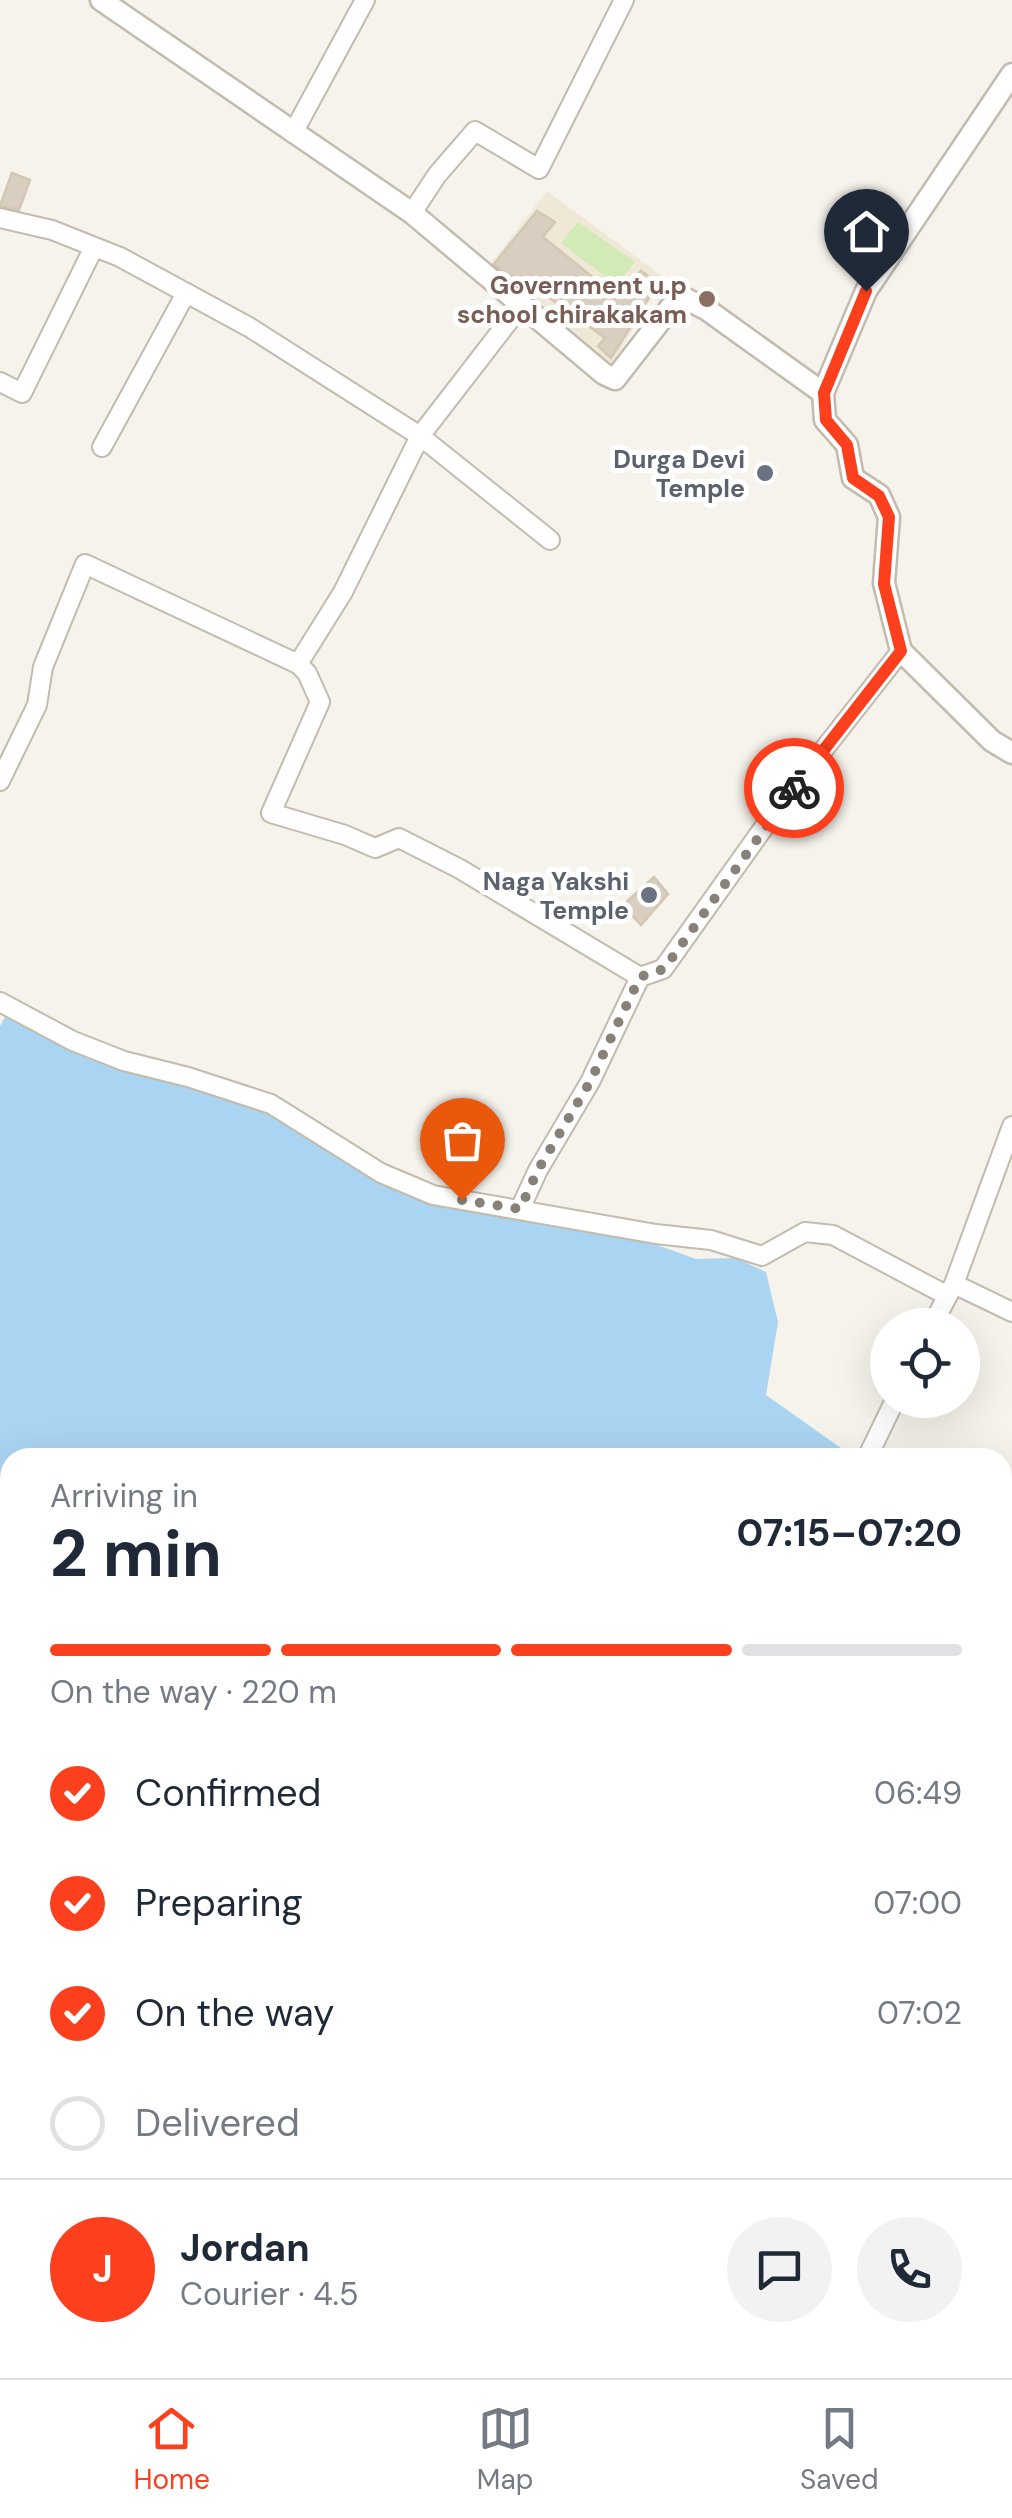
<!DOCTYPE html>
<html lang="en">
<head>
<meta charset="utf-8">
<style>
	:root { --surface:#fff; --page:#f2f2f3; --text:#1f2937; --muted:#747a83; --line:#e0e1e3; --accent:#fc3f1d }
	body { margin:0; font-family:"DM Sans",sans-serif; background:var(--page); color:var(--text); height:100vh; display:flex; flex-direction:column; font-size:38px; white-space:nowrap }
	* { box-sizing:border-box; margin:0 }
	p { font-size:32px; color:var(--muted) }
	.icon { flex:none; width:55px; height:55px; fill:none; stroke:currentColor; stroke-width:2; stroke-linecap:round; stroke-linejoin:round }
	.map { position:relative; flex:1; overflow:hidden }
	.sheet { position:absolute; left:0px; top:1448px; width:1012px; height:932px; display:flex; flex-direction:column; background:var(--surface); border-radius:30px 30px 0 0; box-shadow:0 10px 40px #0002 }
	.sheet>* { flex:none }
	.buttons { position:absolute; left:870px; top:1308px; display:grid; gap:20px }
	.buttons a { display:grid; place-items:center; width:110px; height:110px; border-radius:50%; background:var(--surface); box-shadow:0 10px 40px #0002; font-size:50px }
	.pin { position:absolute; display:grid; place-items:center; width:85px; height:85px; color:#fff; margin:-102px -42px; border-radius:50% 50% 50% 0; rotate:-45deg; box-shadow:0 0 10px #0007 }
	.pin .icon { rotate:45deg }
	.courier { position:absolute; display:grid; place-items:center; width:100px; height:100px; margin:-50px; border:8px solid #fc3f1d; border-radius:50%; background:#fff; color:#222; box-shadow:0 2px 12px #0007 }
	.headline em { font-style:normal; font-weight:700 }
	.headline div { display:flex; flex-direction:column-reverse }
	.headline { display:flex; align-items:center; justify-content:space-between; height:170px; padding:0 50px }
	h1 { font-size:65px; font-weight:700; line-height:75px }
	.bar { display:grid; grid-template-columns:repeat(4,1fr); gap:15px 10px; align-content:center; height:120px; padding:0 50px }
	.bar i { height:12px; border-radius:8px; background:var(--line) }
	.bar .active { background:var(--accent) }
	.bar p { grid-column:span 4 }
	.line { display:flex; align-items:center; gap:25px; padding:0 50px; border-top:2px solid var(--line) }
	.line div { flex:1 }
	.round { display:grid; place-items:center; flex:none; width:105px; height:105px; border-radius:52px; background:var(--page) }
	ol { padding:0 50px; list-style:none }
	li { display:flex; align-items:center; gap:30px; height:110px }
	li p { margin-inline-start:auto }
	li .icon { padding:10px; border-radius:50%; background:var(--accent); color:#fff; stroke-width:4 }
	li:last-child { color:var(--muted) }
	li i { width:55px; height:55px; border:5px solid var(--line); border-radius:50% }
	.menu { display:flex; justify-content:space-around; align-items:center; height:140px; border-top:2px solid var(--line); background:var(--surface); font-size:28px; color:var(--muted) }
	.menu a { display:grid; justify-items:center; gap:5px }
	.menu .active { color:var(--accent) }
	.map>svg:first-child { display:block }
	.education { fill:#efe8d6 }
	.green { fill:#d2eab5 }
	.water { fill:#a9d4f2 }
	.building { fill:#d8cfc1; stroke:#d3c7b4; stroke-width:2.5 }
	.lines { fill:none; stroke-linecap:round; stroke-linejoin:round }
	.minor-casing { stroke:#c2bbae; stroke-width:22 }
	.tertiary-casing { stroke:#c2bbae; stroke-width:25 }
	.minor { stroke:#fff; stroke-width:18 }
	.tertiary { stroke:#fff; stroke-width:20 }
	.done { stroke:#878178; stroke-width:10; stroke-dasharray:0 18 }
	.route { stroke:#fc3f1d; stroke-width:12 }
	.education-dot { fill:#8d6e63; stroke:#fff; stroke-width:4 }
	.worship-dot { fill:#6b7280; stroke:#fff; stroke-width:4 }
	.labels { text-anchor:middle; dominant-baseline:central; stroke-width:10; stroke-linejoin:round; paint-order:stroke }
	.education-label { font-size:25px; font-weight:bold; fill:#785e54; stroke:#fff; text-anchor:end }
	.worship-label { font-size:25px; font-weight:bold; fill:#5b616d; stroke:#fff; text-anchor:end }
</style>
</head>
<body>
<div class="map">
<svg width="1012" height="2378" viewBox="0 0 1012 2378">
	<rect width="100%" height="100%" fill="#f6f3ec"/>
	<path class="education" d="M547 191 678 288 665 305 652 297 610 367 485 271Z"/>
	<path class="green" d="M578 222 635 262 617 285 561 243Z"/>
	<path class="water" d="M5 1017 36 1028 90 1060 222 1093 296 1128 385 1185 436 1206 464 1208 646 1241 696 1259 735 1258 766 1272 778 1322 766 1395 855 1458H10V1581L0 1579V1026Z
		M1012 1716V2029L1003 2049 1002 1731Z
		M1012 2046V2378H857L861 2370H1002V2065Z
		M0 2363 10 2367V2370L86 2378H0Z
		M514 2370H596L607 2376 608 2370H849L846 2378H618L609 2375 611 2378H513Z"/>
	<path class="building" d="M12 173 30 180 19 210 0 206Z
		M537 211 555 222 543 237 616 296 641 271 658 283 611 358 598 346 605 338 522 278 518 284 494 264Z
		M654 877 668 894 641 925 623 905Z"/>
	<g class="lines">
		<g class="minor-casing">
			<path id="minor" d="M293 133 365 0
				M412 213 437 175 475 131 539 169 624 0
				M0 218 52 230 120 257 249 327 420 436 550 540
				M0 382 22 393 94 247
				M102 447 186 293
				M298 664 307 673 320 702 271 813 345 835 375 848 399 838 460 869 640 977 590 1082 538 1170 520 1209
				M0 781 37 705 43 667 85 564 298 664 343 592 420 436 522 304
				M640 977 663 969 777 809 901 651
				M0 1002 73 1041 124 1061 188 1077 271 1104 381 1173 433 1195 656 1234 711 1240 762 1256 805 1232 833 1235 946 1295
				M954 1284 1012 1312
				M932 1325 954 1284 1012 1126
				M867 1458 895 1400
				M0 1795 10 1763
				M0 2048 10 2051
				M5 2248 10 2232"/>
		</g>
		<g class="tertiary-casing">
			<path id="tertiary" d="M101 0 412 213 604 374 615 379 671 307 686 299 706 309 823 393
				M1012 74 866 291 823 393 825 420 847 445 853 478 879 495 889 517 884 583 901 651 992 741 1012 753"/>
		</g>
		<use href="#minor" class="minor"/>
		<use href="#tertiary" class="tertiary"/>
	</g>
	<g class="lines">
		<path class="done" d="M462 1200 520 1209 538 1170 590 1082 640 977 664 969 794 788"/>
		<path class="route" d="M794 788 901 651 884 584 889 517 879 496 853 478 847 445 826 420 824 393 866 291"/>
	</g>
	<circle class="education-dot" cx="707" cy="299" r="10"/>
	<g class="worship-dot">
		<circle cx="765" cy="473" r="10"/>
		<circle cx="649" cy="895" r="10"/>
	</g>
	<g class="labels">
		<g class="education-label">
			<text x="687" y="285">Government u.p<tspan x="687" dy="29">school chirakakam</tspan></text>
		</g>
		<g class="worship-label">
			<text x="745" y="459">Durga Devi<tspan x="745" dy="29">Temple</tspan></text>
			<text x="629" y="881">Naga Yakshi<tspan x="629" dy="29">Temple</tspan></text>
		</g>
	</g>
</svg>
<div class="buttons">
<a><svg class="icon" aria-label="locate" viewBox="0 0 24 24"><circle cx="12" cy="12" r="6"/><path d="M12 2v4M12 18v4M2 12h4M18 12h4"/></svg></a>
</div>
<div class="pin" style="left:462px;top:1200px;background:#ea580c"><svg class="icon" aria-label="bag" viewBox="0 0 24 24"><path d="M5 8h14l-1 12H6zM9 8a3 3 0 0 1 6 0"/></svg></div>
<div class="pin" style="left:866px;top:291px;background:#1f2937"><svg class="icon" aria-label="home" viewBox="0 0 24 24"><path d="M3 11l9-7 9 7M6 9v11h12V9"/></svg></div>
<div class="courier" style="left:794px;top:788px"><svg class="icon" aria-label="bike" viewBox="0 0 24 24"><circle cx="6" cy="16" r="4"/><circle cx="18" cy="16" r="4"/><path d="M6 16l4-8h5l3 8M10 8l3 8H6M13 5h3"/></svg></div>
<section class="sheet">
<div class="headline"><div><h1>2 min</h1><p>Arriving in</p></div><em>07:15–07:20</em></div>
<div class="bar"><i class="active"></i><i class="active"></i><i class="active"></i><i></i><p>On the way · 220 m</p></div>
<ol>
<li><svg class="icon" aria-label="check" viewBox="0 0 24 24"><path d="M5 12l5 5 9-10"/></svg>Confirmed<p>06:49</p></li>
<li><svg class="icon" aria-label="check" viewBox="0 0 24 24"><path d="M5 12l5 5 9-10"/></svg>Preparing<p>07:00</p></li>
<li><svg class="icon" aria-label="check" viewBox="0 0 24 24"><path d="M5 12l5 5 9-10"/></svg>On the way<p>07:02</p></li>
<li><i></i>Delivered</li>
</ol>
<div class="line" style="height:180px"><b class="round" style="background:var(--accent);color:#fff">J</b><div><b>Jordan</b><p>Courier · 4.5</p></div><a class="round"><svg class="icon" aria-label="chat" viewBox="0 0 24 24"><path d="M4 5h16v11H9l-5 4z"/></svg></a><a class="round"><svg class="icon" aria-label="phone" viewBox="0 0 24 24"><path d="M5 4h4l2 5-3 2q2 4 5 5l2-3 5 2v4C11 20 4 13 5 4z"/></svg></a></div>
</section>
</div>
<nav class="menu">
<a class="active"><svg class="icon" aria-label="home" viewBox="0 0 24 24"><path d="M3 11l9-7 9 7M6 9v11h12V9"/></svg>Home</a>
<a><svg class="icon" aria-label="map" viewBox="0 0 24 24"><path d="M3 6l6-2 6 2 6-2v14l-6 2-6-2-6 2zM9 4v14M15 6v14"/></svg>Map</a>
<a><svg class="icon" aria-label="saved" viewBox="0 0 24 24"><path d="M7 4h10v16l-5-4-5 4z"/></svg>Saved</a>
</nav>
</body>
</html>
